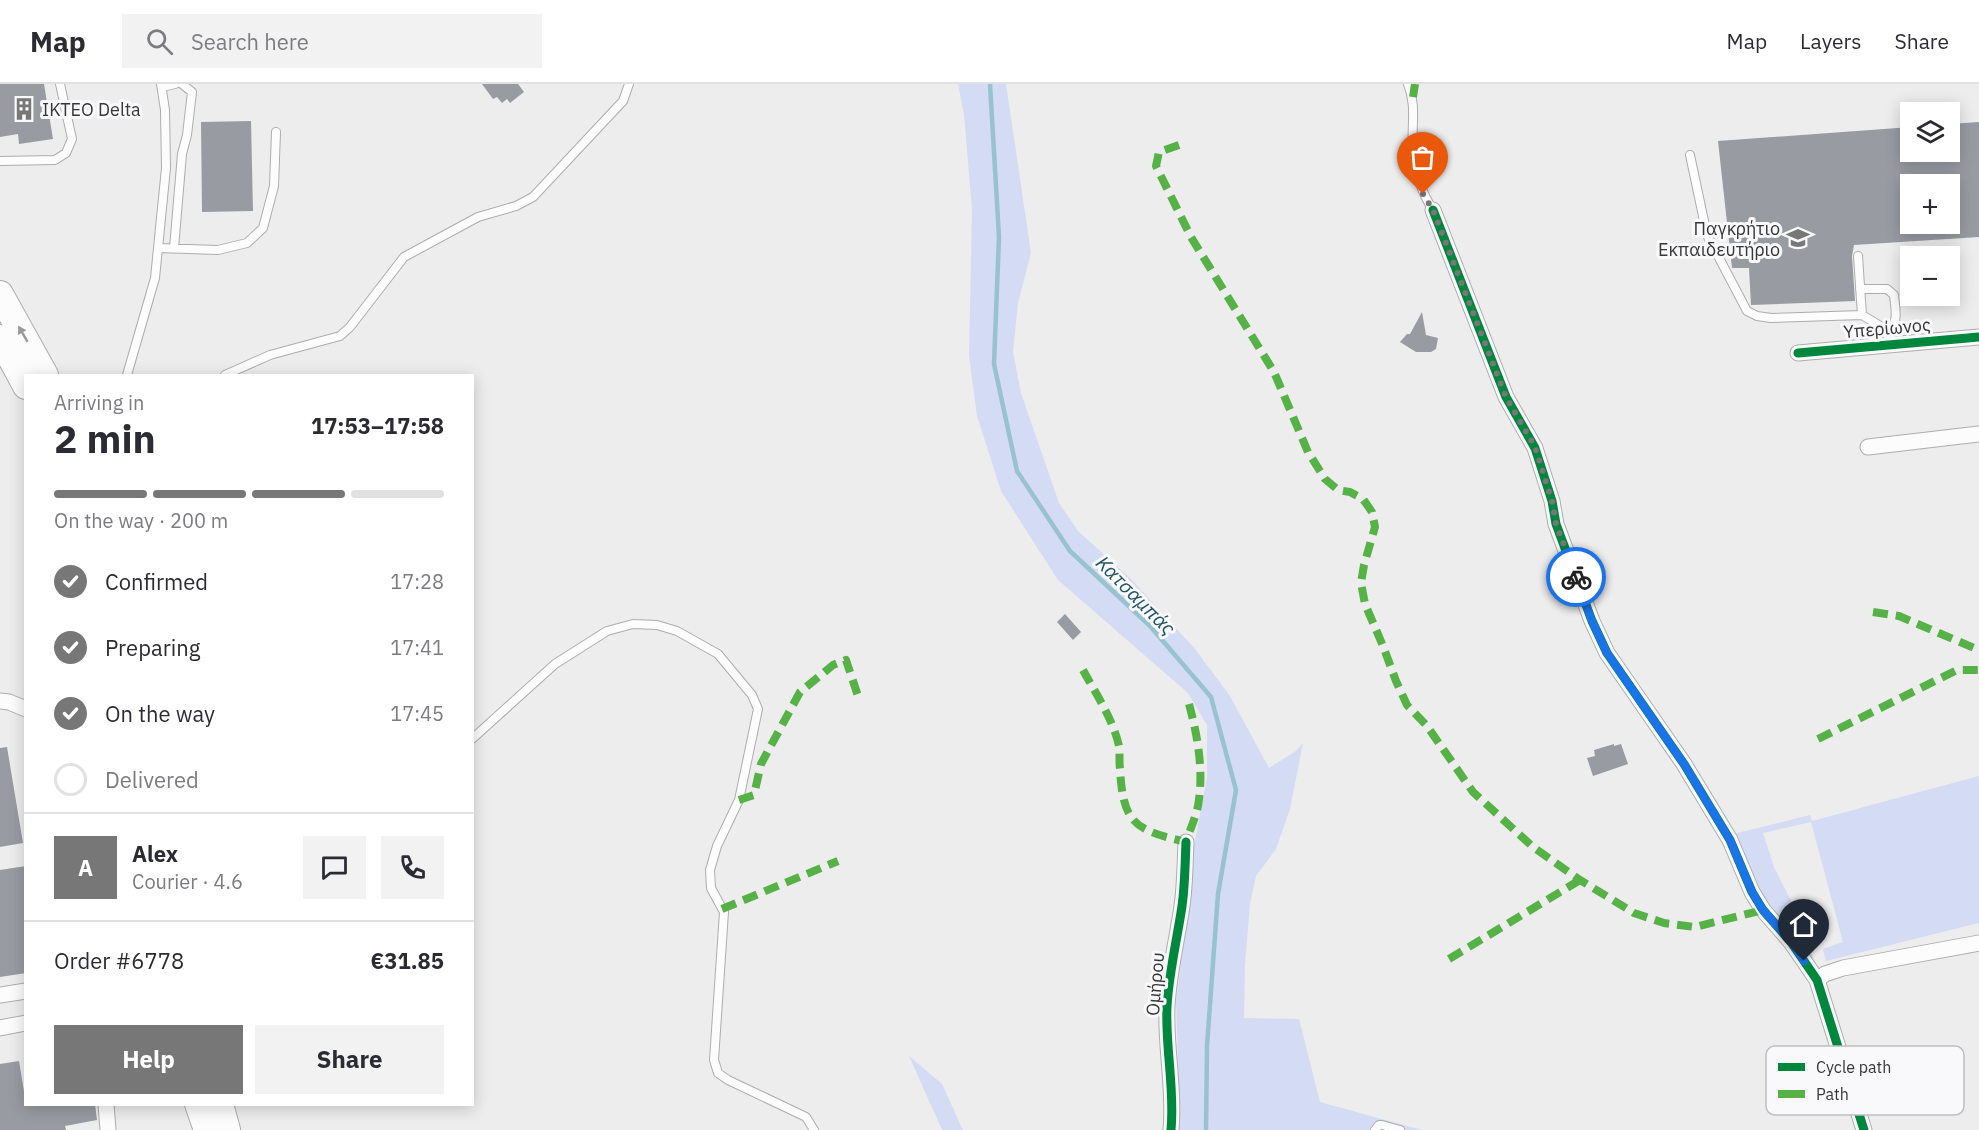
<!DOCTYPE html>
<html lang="en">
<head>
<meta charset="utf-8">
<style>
	:root { --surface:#fff; --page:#f2f2f3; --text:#2b2b33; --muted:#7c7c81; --line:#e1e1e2; --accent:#777 }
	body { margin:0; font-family:"IBM Plex Sans",sans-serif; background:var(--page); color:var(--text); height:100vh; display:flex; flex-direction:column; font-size:22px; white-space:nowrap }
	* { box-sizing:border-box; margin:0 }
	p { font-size:20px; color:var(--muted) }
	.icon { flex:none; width:33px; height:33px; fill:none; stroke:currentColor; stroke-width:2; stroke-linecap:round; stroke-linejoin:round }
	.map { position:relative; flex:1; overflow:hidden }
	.drawer { position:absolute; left:24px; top:290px; width:450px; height:732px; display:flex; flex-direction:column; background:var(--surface); border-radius:0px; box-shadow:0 3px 15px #0003 }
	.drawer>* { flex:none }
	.controls { position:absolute; left:1900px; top:18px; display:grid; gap:12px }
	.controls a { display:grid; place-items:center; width:60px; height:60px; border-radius:0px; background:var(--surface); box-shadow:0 3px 15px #0003; font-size:30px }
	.pin { position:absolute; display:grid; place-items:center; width:51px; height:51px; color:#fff; margin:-62px -26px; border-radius:50% 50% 50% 0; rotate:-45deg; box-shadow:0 0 6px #0007 }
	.pin .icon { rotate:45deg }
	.courier { position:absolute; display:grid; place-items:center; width:60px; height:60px; margin:-30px; border:4px solid #1a73e8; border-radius:50%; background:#fff; color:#222; box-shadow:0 2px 8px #0007 }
	.head em { font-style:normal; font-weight:800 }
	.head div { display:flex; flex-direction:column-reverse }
	.head { display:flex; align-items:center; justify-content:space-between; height:102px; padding:0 30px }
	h1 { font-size:39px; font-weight:800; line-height:45px }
	.bar { display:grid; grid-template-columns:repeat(4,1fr); gap:9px 6px; align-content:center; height:72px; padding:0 30px }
	.bar i { height:8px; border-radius:4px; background:var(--line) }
	.bar .active { background:var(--accent) }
	.bar p { grid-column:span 4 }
	.line { display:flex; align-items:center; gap:15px; padding:0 30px; border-top:2px solid var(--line) }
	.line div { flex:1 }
	.round { display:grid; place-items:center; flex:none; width:63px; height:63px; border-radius:0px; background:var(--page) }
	ol { padding:0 30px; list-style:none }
	li { display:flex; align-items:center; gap:18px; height:66px }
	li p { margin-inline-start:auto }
	li .icon { padding:6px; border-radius:50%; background:var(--accent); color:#fff; stroke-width:4 }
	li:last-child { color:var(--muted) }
	li i { width:33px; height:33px; border:3px solid var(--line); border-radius:50% }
	.action { display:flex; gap:12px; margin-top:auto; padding:12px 30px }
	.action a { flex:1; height:69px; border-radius:0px; background:var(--accent); color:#fff; font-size:24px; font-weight:800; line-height:69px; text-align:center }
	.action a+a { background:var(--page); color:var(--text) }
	header { display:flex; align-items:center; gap:36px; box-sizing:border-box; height:84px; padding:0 30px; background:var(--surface); border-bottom:2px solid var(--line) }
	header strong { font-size:28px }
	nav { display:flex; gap:33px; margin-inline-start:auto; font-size:21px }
	.search { width:420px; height:54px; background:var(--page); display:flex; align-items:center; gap:15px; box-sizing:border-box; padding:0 21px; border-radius:0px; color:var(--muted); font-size:22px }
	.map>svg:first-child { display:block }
	.green { fill:#d4dbf4 }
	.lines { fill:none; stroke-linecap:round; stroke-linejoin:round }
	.stream { stroke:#97c2ce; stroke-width:4.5 }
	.building { fill:#999ba3; fill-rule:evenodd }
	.service-casing { stroke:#adadae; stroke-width:10 }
	.minor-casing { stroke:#adadae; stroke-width:17 }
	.primary-casing { stroke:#adadae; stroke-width:28 }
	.service { stroke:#fcfcfc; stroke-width:8 }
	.minor { stroke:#fcfcfc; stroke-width:15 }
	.primary { stroke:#fcfcfc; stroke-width:26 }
	.quiet { stroke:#56b246; stroke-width:8; stroke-dasharray:15 8; stroke-linecap:butt }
	.cycleway-casing { stroke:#f9f9fb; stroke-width:13 }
	.cycleway { stroke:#00873e; stroke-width:9 }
	.oneway { fill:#9a9a9a }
	.done { stroke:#777; stroke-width:6; stroke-dasharray:0 10.8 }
	.route { stroke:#1a73e8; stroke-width:8 }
	.labels { text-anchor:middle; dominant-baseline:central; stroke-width:6; stroke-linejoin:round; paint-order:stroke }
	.poi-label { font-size:18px; fill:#373738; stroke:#f9f9fb; text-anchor:start }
	.street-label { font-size:18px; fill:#373738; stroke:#f9f9fb }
	.water-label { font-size:20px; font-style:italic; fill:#225563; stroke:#f9f9fb }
	.key { fill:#f9f9fb; stroke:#bfbfc0; stroke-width:1.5 }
	.key-label { font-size:16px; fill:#373738 }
</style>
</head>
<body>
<header>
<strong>Map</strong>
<div class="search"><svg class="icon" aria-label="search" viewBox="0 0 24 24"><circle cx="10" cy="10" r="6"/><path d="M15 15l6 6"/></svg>Search here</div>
<nav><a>Map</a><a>Layers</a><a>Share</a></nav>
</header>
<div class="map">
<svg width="1979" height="1046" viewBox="0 0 1979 1046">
	<rect width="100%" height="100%" fill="#ededed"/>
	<path class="green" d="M958 0H1006L1031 169 1018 219 1013 268 1021 309 1059 419 1078 447 1131 495 1195 565 1230 612 1269 684 1296 667 1303 659 1290 725 1276 765 1256 792 1250 820 1245 881 1244 934 1299 935 1320 1018 1422 1046H1177L1179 1004 1176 917 1191 806 1193 767 1207 694V641L1188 609 1058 496 1001 407 977 332 969 272 972 126 964 31Z
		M1979 692V839L1826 877 1823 865 1843 858 1811 738 1763 749 1774 783 1794 823 1807 860 1816 879 1815 883 1755 805 1733 750 1810 731 1812 737Z
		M909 972 942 1000 963 1046H942Z"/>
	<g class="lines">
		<path class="stream" d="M990 0 999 153 994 280 1017 387 1070 467 1150 542 1211 613 1236 706 1218 810 1207 962 1206 1046"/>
	</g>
	<path class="building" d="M0 0H44L53 55 19 60 18 50 0 53Z
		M482 0H518L524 8 510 19 507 15 502 19 497 13 493 15Z
		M251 37 253 127 202 128 201 38Z
		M1979 38V153L1854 161 1852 172 1855 217 1751 221 1749 184H1732L1718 57 1911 43V68H1950V40ZM1911 100H1950V140H1911Z
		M1422 228 1426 251 1438 254 1436 265 1431 268H1416L1400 258 1407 250H1410Z
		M1065 530 1081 548 1073 556 1057 538Z
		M1614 660V662L1621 660 1628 680 1593 692 1587 674 1595 672 1594 666Z
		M7 663 23 759 0 763V664Z
		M26 782V889L0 893V786Z
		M19 977 26 1020H95L97 1036 65 1042 66 1046H0V980Z"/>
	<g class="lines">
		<g class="service-casing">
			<path id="service" d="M1408 0C1417 23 1411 41 1413 65 1415 87 1421 108 1433 126
				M162 3 175 0
				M1690 71 1707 151 1747 227 1757 232 1771 234 1862 231 1887 246 1889 260
				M0 77 55 76 66 69 72 55 60 0
				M158 164 218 166 247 159 263 144 274 102 276 48
				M174 164 182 70 187 51 192 8 182 0
				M1858 172 1862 231
				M1860 205H1887L1894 211C1895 224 1900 239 1887 246
				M127 291 155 194 166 84 165 26 161 0
				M225 291 270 271 340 252 350 243 404 173 478 133 516 122 533 113 623 17 629 0
				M472 655 555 580 607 547 633 540 657 541 677 547 718 570 752 611 758 625 739 716 717 762 710 786 711 804 724 828 714 976 718 989 728 996 806 1033 814 1046
				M1375 1046 1379 1041H1382L1400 1046"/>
		</g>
		<g class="minor-casing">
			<path id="minor" d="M1433 126 1506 313 1535 364 1552 417 1556 440 1592 537 1607 569 1684 680 1730 756 1752 808 1763 826 1791 858 1817 896 1864 1046
				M1798 269 1979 253
				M1868 363 1979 350
				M0 617 9 618 26 625
				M1817 896 1825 890 1843 884 1979 859
				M0 911 26 907
				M0 944 26 939
				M106 1020 108 1046
				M1171 1046C1175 1005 1165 963 1167 922 1169 888 1177 856 1182 822 1185 801 1185 780 1186 758"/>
		</g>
		<g class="primary-casing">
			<path id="primary" d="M0 210 45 291
				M0 254 26 302
				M198 1020 207 1046
				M220 1020 227 1046"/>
		</g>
		<use href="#service" class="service"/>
		<use href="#minor" class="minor"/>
		<use href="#primary" class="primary"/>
		<path class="quiet" d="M1413 13 1415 0
			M1179 61 1159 68 1156 82 1191 153 1274 288 1308 368 1325 395 1338 406 1350 408 1363 415 1372 428 1375 443 1364 481 1361 499 1365 520 1383 562 1396 597 1407 621 1427 642 1473 708 1533 763 1580 796 1634 829 1664 839 1695 843 1763 826
			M1873 528 1899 532 1979 566
			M1083 586C1096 610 1113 635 1119 662 1120 670 1119 678 1120 685 1123 741 1136 746 1186 758 1190 746 1195 735 1198 722 1204 688 1198 653 1189 620
			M1818 655 1957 586H1979
			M739 716 754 711 761 680 800 608 833 581 846 576 858 612
			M722 825 838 777
			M1449 875 1580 796"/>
		<g class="cycleway-casing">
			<path id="cycleway" d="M1433 126 1506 313 1535 364 1552 417 1556 440 1592 537 1607 569 1684 680 1730 756 1752 808 1763 826 1791 858 1817 896 1864 1046
				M1798 269 1979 253
				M1171 1046C1175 1005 1165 963 1167 922 1169 888 1177 856 1182 822 1185 801 1185 780 1186 758"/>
		</g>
		<use href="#cycleway" class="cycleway"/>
	</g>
	<defs><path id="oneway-solid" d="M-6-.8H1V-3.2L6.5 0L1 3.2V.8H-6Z" transform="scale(1.5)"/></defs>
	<use class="oneway" href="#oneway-solid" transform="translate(23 250) rotate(-120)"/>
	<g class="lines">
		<path class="done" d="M1423 110 1433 126 1506 313 1535 363 1552 417 1556 440 1576 493"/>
		<path class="route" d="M1576 493 1592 537 1607 569 1684 680 1730 756 1752 808 1763 826 1791 858 1804 877"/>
	</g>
	<defs>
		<g id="building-bare" transform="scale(1.8)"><path d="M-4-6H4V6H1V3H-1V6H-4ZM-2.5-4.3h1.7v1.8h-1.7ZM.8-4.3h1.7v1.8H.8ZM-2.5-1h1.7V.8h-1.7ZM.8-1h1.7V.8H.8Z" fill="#777" stroke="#f9f9fb" stroke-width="2.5" paint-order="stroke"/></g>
		<g id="school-bare" transform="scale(1.8)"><path d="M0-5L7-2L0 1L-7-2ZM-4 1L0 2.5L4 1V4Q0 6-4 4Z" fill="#777" stroke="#f9f9fb" stroke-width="2.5" paint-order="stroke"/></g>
	</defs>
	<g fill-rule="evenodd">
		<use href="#building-bare" x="24" y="25"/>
		<use href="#school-bare" x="1798" y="154"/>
	</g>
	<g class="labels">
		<g class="poi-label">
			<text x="42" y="25">ΙΚΤΕΟ Delta</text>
			<text x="1780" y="144" text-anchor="end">Παγκρήτιο<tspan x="1780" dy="21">Εκπαιδευτήριο</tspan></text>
		</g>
		<g class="street-label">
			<text transform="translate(1887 244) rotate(-5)">Υπερίωνος</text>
			<text transform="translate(1155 900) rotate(-85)">Ομήρου</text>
		</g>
		<g class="water-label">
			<text transform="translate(1136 511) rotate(45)">Κατσαμπάς</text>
		</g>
	</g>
	<rect x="1766" y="962" width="198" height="69" rx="9" class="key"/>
	<rect x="1778" y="979" width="27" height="8" fill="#00873e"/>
	<rect x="1778" y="1006" width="27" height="8" fill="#56b246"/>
	<g class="key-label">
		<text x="1816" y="989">Cycle path</text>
		<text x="1816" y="1016">Path</text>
	</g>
</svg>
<div class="controls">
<a><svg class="icon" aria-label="layers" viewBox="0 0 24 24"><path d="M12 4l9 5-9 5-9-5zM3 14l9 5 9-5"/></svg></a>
<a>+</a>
<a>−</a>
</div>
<div class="pin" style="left:1423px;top:110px;background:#ea580c"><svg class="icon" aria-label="bag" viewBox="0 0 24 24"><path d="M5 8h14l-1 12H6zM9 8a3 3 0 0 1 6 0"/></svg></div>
<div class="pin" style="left:1804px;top:877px;background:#1f2937"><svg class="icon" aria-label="home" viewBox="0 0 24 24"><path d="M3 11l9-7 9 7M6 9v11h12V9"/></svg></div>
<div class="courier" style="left:1576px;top:493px"><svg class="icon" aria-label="bike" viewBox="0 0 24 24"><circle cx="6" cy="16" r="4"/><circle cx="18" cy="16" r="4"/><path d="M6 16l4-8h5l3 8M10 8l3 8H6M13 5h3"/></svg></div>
<section class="drawer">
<div class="head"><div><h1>2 min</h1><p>Arriving in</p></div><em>17:53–17:58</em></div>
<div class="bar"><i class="active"></i><i class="active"></i><i class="active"></i><i></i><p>On the way · 200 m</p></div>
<ol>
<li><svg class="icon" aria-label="check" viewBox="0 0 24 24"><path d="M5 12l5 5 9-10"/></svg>Confirmed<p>17:28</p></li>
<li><svg class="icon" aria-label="check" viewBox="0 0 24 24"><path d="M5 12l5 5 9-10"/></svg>Preparing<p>17:41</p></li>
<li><svg class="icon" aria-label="check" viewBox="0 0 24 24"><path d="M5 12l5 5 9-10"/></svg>On the way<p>17:45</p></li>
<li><i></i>Delivered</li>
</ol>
<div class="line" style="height:108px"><b class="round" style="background:var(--accent);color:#fff">A</b><div><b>Alex</b><p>Courier · 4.6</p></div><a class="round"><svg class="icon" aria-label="chat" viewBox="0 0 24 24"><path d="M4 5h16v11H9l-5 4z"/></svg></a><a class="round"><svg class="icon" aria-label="phone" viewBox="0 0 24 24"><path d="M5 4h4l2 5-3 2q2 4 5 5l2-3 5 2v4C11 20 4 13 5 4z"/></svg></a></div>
<div class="line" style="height:78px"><div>Order #6778</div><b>€31.85</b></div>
<div class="action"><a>Help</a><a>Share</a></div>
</section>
</div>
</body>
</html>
